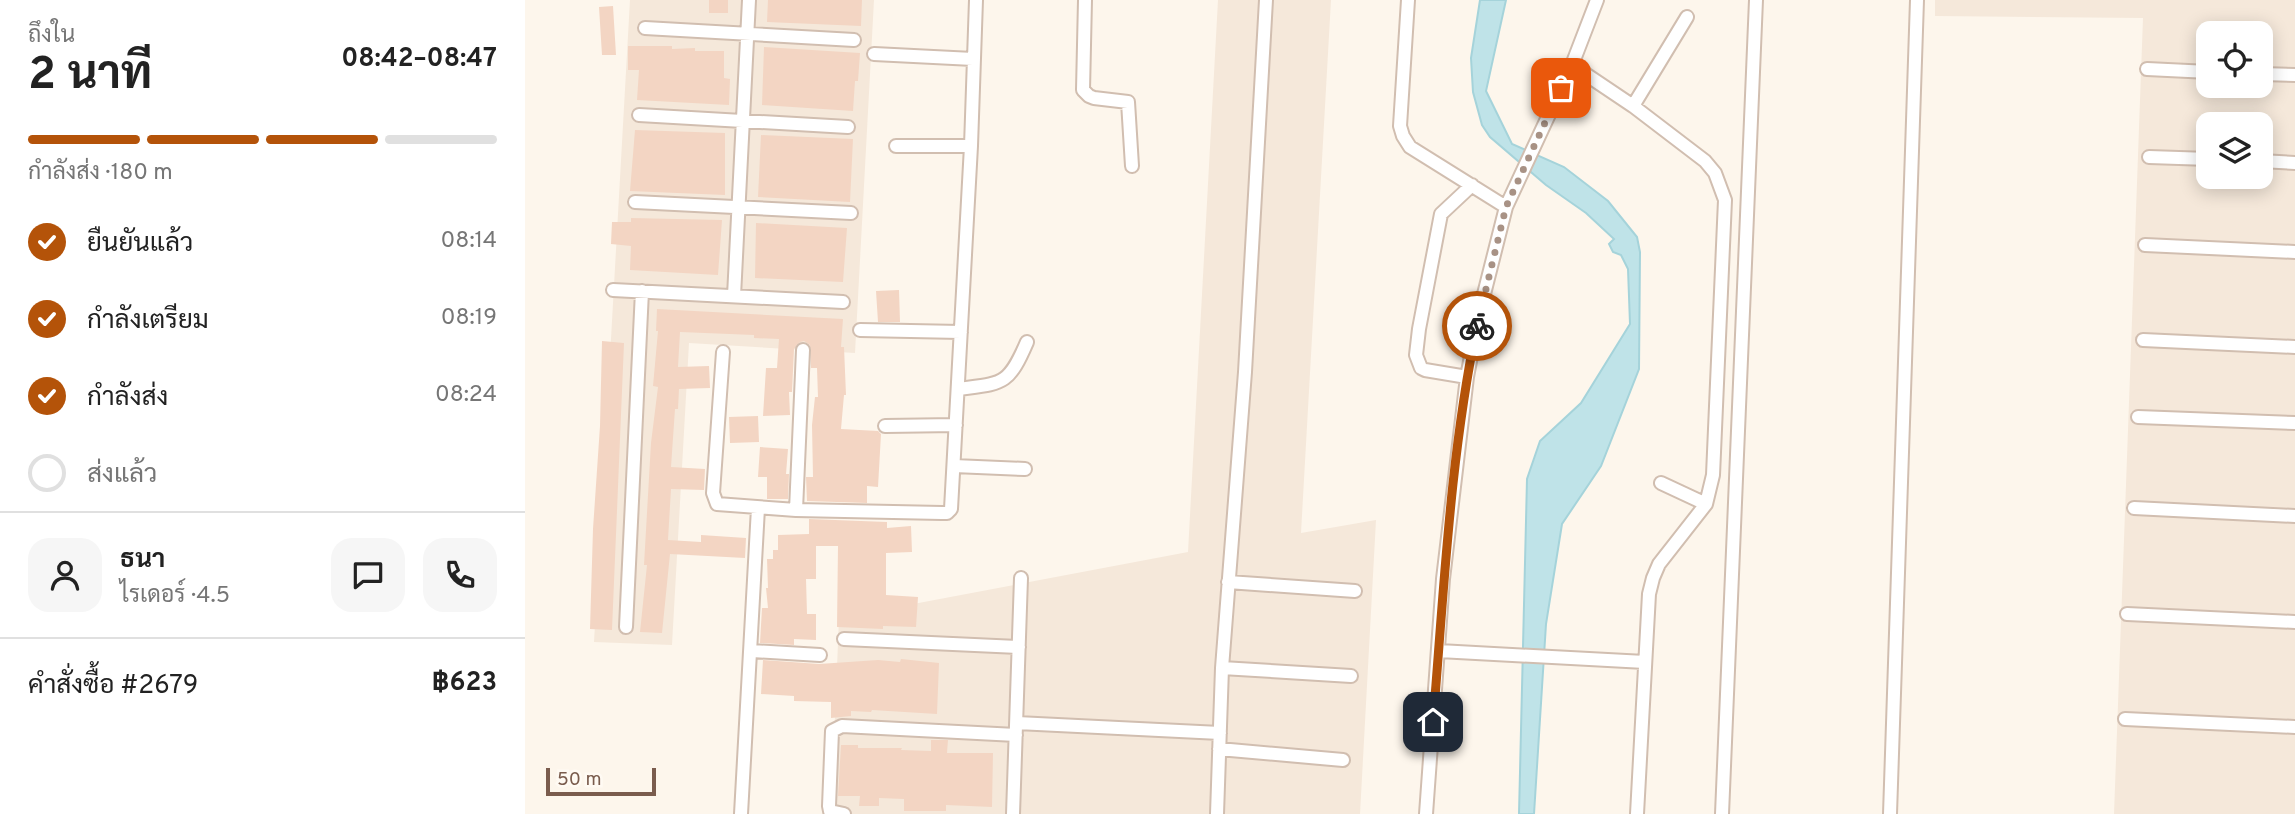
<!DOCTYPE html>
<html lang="th">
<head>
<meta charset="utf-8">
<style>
	:root { --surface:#fff; --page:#f6f6f6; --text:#222; --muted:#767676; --line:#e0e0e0; --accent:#b45309 }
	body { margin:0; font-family:Overpass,Sarabun,sans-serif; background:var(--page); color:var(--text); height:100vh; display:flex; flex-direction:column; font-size:26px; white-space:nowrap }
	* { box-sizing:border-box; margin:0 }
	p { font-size:23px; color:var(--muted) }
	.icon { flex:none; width:38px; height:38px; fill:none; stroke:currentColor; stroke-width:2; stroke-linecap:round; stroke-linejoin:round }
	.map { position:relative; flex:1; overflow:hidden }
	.panel { display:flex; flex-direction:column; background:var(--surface); width:525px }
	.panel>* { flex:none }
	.fabs { position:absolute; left:1671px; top:21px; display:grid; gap:14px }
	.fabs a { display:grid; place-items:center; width:77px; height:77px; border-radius:14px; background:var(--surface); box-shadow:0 4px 18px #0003; font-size:35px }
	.scale { position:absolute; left:21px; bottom:18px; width:110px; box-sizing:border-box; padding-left:7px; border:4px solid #7a5c4d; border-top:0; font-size:19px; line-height:24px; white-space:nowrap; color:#7a5c4d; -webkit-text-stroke:5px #fffaf3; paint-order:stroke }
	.pin { position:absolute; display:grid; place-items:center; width:60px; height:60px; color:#fff; margin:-30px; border-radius:14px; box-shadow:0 4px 10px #0006 }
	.courier { position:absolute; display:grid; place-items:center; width:70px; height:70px; margin:-35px; border:5px solid #b45309; border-radius:50%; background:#fff; color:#222; box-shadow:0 2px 9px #0007 }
	.summary em { font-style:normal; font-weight:700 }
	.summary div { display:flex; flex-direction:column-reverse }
	.summary { display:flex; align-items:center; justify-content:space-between; height:119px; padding:0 28px }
	h1 { font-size:46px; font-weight:700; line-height:52px }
	.bar { display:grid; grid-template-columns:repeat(4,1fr); gap:10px 7px; align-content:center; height:84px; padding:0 28px }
	.bar i { height:9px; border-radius:5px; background:var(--line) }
	.bar .active { background:var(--accent) }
	.bar p { grid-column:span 4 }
	.line { display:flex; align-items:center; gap:18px; padding:0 28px; border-top:2px solid var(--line) }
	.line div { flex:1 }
	.round { display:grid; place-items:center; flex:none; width:74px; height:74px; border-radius:21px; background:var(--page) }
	ol { padding:0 28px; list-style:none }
	li { display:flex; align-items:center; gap:21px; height:77px }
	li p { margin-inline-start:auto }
	li .icon { padding:7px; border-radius:50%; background:var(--accent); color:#fff; stroke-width:4 }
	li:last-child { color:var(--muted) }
	li i { width:38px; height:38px; border:4px solid var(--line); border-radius:50% }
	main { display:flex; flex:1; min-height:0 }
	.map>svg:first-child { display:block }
	.residential { fill:#f5e8da; fill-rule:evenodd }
	.water { fill:#bfe3e8; stroke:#a5d3da; stroke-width:2 }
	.building { fill:#f3d5c3 }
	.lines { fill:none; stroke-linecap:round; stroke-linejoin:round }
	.street-casing { stroke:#d1beb0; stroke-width:16 }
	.street { stroke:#fff; stroke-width:12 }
	.done { stroke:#a89285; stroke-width:7; stroke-dasharray:0 12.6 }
	.route { stroke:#b45309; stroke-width:9 }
</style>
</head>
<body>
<main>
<section class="panel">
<div class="summary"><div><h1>2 นาที</h1><p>ถึงใน</p></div><em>08:42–08:47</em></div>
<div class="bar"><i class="active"></i><i class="active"></i><i class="active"></i><i></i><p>กำลังส่ง · 180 m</p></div>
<ol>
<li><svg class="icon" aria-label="check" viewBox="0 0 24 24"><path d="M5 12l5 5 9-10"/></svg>ยืนยันแล้ว<p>08:14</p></li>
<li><svg class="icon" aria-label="check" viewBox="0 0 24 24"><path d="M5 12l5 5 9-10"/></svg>กำลังเตรียม<p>08:19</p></li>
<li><svg class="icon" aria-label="check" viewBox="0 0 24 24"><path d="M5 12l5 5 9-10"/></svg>กำลังส่ง<p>08:24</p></li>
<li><i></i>ส่งแล้ว</li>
</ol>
<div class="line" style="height:126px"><a class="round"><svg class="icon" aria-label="person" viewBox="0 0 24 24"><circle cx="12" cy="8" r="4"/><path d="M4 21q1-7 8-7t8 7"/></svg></a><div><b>ธนา</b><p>ไรเดอร์ · 4.5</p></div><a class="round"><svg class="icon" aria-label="chat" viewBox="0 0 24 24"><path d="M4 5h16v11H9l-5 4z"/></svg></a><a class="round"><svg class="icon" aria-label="phone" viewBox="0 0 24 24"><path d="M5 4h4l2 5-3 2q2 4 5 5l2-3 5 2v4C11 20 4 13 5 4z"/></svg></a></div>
<div class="line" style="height:91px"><div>คำสั่งซื้อ #2679</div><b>฿623</b></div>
</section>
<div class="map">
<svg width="1770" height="814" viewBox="0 0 1770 814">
	<rect width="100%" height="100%" fill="#fdf6ec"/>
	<path class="residential" d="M105 0H349L330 353 164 343 147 645 69 642Z
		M693 0H806L776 533 851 520 835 814H306L314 618 663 552Z
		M1410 0H1770V814H1589L1618 18 1410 16ZM1684 33H1736V86H1684ZM1684 124H1736V177H1684Z"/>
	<path class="water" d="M955 0H981L961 91 987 144 1039 167 1083 201 1112 237 1115 252 1114 369 1076 466 1037 524 1021 624 1009 814H994L1002 479 1015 441 1056 403 1105 324 1103 269 1096 255 1088 252 1084 244 1089 239 1061 213 1021 185 965 137 957 125 948 92 946 58Z"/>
	<path class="building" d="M184 0H203V13H184Z
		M243 0H337L336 26 242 22Z
		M88 6 91 55H77L74 7Z
		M103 46H147V49L170 48V51H199V78L205 79 204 105 112 100 114 70H103Z
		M239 47 335 53 333 81H330L328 111 237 105Z
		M110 130 200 133V195L105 191Z
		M236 135 328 139 325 202 233 197Z
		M106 218 197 220 193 275 105 270 106 246 86 244 87 222H106Z
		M231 223 322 228 318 282 230 278Z
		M374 290 375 322H353L351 291Z
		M132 309 318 319 316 347H319L321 395H319L316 429 353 431 356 434 353 487 342 486V503L282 501 281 477H288L287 425 290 397H293L292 368H286L285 345 279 341 275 342 269 349 267 392H264L265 415 238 416 241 368H252L254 339 229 338V335L155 332 153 367 184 366 185 388 154 389 153 409H150L146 467 180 469 179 490 146 489 143 540 176 542V535L221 538 220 558 145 554 137 633 115 632 122 565H119L126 443 133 387 128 386 133 331H131Z
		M77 341 99 343 87 630 65 629 68 529 75 426Z
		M233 416 234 442 205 443 204 417Z
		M235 447 263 449 261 474H264L263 499H242V477H233Z
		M284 519 362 522V528L386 526 387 552 361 553V595L393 597 391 627 358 626V629L312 627 313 546H291V579H281L282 614H291V640L269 639V645L235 643 237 608H243L241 588H243L242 559H248V550H253V535L284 534Z
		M376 659 414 663 412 714 347 710 346 712 326 711V716L306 718V702L269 701V696L236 694 238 660 294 664 353 660 375 662Z
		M406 740H423L422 753H468L467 807 421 805V811H379V799L354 798V806H334L335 796H313L316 745H333V748H377L376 750 406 751Z"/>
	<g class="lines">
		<g class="street-casing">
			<path id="street" d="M560 0 558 90 564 96 569 98 603 102 607 166
				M883 0 875 126 878 136 885 147 981 207
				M120 28 329 40
				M349 54 448 59
				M1047 65 1108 106 1180 161 1190 173 1200 200 1188 475 1181 504 1134 564 1128 578 1124 594 1112 814
				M1622 69 1684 72
				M1736 74 1770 75
				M1108 106 1162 17
				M114 115 323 127
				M371 146H446
				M1624 157 1684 159
				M1736 161 1770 163
				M110 202 326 213
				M1620 245 1770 252
				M88 290 318 302
				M209 296 224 0
				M335 330 436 332
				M1618 340 1770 347
				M198 352 188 493 192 504 271 510 417 513H422L426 509 446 146 451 0
				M942 377 900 370 896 368 891 355 894 329 916 214 947 185
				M433 389C478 383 483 386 502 342
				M1613 417 1770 423
				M360 426 431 425
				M429 466 500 469
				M1136 483 1181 504
				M1609 508 1770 516
				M271 510 278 350
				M703 582 830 591
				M1602 614 1770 622
				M101 627 117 291
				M319 639 494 647
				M227 651 295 655
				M914 651 1120 662
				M697 668 826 676
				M1600 719 1770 727
				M492 723 695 733
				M694 749 818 760
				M216 814 233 508
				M319 814 305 811 304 806 307 731 317 726 491 735
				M488 814 496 578
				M692 814 697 668 720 372 741 0
				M901 814 918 579 942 377 954 314 981 207 1047 65 1072 0
				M1197 814 1231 0
				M1365 814 1392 0"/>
		</g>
		<use href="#street" class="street"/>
	</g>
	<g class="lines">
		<path class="done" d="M952 326 981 207 1036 88"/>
		<path class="route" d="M908 722C919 590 925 456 952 326"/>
	</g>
</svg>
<div class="fabs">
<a><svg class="icon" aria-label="locate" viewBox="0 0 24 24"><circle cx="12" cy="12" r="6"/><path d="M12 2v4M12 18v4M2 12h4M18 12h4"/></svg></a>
<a><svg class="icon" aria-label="layers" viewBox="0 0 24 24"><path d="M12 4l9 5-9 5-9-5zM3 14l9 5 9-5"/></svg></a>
</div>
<div class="scale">50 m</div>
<div class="pin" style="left:1036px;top:88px;background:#ea580c"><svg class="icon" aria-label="bag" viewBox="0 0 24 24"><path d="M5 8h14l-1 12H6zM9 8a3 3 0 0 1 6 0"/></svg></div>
<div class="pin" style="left:908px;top:722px;background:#1f2937"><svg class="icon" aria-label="home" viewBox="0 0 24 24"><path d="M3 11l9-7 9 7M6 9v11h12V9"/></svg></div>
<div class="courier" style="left:952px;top:326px"><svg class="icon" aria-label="bike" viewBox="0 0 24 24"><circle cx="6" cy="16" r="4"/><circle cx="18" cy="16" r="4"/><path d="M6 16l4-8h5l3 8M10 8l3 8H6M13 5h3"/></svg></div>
</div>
</main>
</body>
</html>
